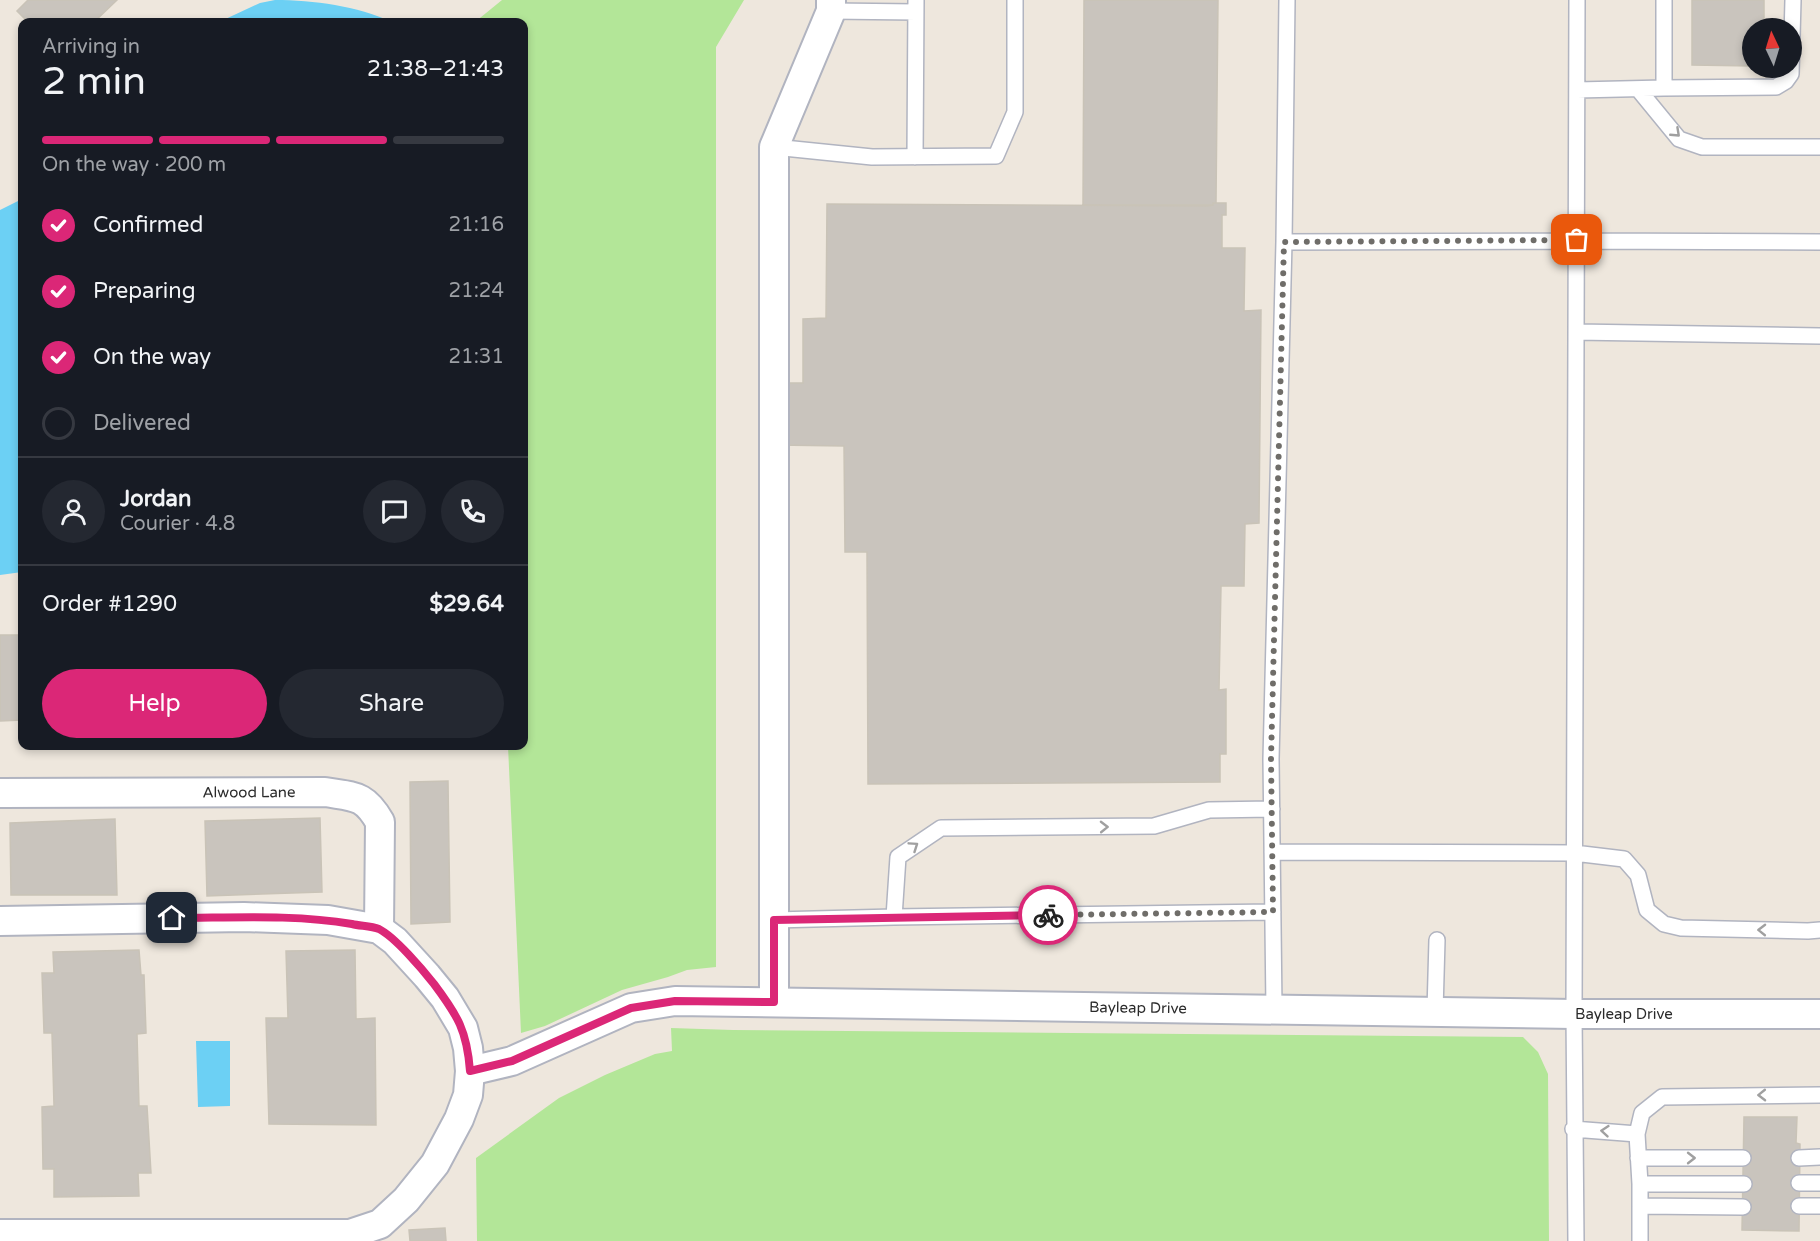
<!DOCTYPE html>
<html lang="en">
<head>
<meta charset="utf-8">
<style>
	:root { --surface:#171b24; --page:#242831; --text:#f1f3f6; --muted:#9ea1a6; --line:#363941; --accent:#db2777 }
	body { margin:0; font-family:"Varela Round",sans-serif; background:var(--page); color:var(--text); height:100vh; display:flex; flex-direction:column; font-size:22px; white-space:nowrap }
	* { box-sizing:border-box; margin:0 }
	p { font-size:20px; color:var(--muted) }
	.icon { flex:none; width:33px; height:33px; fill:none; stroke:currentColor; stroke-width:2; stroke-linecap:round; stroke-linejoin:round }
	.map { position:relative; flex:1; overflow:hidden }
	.side { position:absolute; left:18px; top:18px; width:510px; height:732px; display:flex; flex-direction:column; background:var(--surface); border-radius:12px; box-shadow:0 3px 9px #0003 }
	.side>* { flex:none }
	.needle { width:39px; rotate:356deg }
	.fabs { position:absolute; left:1742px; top:18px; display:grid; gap:12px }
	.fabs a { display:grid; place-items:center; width:60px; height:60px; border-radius:50%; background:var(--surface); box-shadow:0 3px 9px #0003; font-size:30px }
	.pin { position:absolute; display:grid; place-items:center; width:51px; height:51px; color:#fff; margin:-26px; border-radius:12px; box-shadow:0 3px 9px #0006 }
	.courier { position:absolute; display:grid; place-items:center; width:60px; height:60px; margin:-30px; border:4px solid #db2777; border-radius:50%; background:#fff; color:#222; box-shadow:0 2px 8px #0007 }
	.head em { font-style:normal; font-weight:600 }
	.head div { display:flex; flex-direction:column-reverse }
	.head { display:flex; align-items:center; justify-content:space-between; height:102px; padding:0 24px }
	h1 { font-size:39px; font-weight:600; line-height:45px }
	.bar { display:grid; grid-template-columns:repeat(4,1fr); gap:9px 6px; align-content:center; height:72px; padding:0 24px }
	.bar i { height:8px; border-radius:4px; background:var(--line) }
	.bar .on { background:var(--accent) }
	.bar p { grid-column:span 4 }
	.line { display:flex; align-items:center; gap:15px; padding:0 24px; border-top:2px solid var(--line) }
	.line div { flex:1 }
	.round { display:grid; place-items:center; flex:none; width:63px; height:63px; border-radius:32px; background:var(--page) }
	ol { padding:0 24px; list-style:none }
	li { display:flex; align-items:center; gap:18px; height:66px }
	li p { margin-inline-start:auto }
	li .icon { padding:6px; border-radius:50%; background:var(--accent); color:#fff; stroke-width:4 }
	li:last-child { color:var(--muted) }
	li i { width:33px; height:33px; border:3px solid var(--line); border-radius:50% }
	.primary-button { display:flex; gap:12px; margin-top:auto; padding:12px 24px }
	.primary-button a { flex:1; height:69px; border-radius:36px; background:var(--accent); color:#fff; font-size:24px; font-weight:600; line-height:69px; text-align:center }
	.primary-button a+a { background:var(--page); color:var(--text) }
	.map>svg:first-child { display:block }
	.green { fill:#b3e698 }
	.water { fill:#6cd0f4 }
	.building { fill:#c9c4bd; stroke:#c9c3b7; stroke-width:1.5 }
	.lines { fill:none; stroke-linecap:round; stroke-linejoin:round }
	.service-casing { stroke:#b1b4c0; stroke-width:18 }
	.minor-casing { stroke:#b1b4c0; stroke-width:32 }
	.service { stroke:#fff; stroke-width:15 }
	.minor { stroke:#fff; stroke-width:28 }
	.oneway { stroke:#a0a0a0 }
	.done { stroke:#6f6d69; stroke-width:6; stroke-dasharray:0 10.8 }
	.route { stroke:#db2777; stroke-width:8 }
	.labels { text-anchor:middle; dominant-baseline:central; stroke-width:4.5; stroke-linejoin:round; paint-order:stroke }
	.street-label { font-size:15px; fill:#2b2b2b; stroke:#fff }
</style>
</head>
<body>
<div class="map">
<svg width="1820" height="1241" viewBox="0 0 1820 1241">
	<rect width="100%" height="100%" fill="#eee7dd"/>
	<path class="green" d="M502 0H744L716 47V967L687 970 668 977 622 990 545 1026 521 1033 508 746H524V22H475Z
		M671 1028 733 1030 1523 1037 1538 1052 1548 1074 1549 1241H477L476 1158 559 1098 605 1075 655 1054 672 1051Z"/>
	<path class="water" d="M275 0C314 0 357 6 392 22H219L260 3Z
		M22 199V572L0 575V210Z
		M196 1041H230V1106L198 1107Z"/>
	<path class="building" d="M28 0H117L94 22H28L17 11Z
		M1084 0H1218L1216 203H1213V205H1083Z
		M1692 0H1764V28H1752V66L1692 65Z
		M1213 203H1226V215H1222V248H1245L1244 311 1261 310 1259 523 1245 524 1244 586H1221L1219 690 1226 689V754H1220V782L868 784 867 552H845L844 446 777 445V383H803V319L826 318 827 204 1207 206 1213 205Z
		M0 635H22V720L0 721Z
		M448 781 450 922 411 924 410 782Z
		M320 818 322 892 207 896 205 821Z
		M115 819 117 895H11L10 823Z
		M139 950 141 975H144L146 1033 137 1034 139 1106H147L151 1173H138L139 1196 54 1197V1169H43L42 1107 54 1106 52 1033H44L42 973H54L53 952Z
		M355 950 356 1019 375 1018 376 1125 269 1124 266 1018H288L286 951Z
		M1744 1117H1797L1796 1143 1800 1144 1799 1231 1742 1230Z
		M445 1228 446 1241H410L409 1230Z"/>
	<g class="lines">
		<g class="service-casing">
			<path id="service" d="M831 11 916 12
				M1664 88 1776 87 1786 81 1791 74 1793 0
				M1638 89 1679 139 1702 147H1820
				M1577 90 1664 88V0
				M774 147 872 157 996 156 1015 112V0
				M915 157 916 0
				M1284 242 1577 241 1820 242
				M1576 332 1820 336
				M1272 852 1574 853 1624 859 1638 875 1647 910 1664 924 1681 928 1808 931 1820 930
				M894 917 898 857 941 828 1154 826 1209 810 1272 809
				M774 920 894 917 1273 912
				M1274 1008 1271 759 1284 242 1287 0
				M1435 1011 1437 940
				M1573 1129 1637 1134
				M1638 1158H1743
				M1799 1158 1820 1157
				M1799 1183H1820
				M1640 1184H1744
				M1640 1206 1743 1207
				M1799 1206H1820
				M1576 1241 1574 1014 1577 0
				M1640 1241V1184L1637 1134 1642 1113 1662 1097 1820 1095"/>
		</g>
		<g class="minor-casing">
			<g id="minor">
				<path id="s1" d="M0 793 325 792C354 797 364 794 380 822L379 929"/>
				<path d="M0 921 244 917 328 920 379 929 395 941 427 976 445 998 463 1028 468 1048 470 1071 468 1095 459 1119 435 1164 406 1200 380 1224 350 1234H0"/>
				<path d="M774 1002V147L831 11V0"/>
				<path id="s2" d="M470 1071 512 1061 631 1008 675 1001 1574 1014H1820"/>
			</g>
		</g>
		<use href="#service" class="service"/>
		<use href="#minor" class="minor"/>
	</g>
	<defs><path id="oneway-chevron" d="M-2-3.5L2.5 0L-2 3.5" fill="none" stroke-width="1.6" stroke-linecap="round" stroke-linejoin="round" transform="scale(1.5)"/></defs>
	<g class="oneway">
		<use href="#oneway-chevron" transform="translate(1676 133) rotate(43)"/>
		<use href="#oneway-chevron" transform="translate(1104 827) rotate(-1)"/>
		<use href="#oneway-chevron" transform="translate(914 846) rotate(-34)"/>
		<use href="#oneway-chevron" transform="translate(1762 930) rotate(-179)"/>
		<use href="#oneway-chevron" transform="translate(1762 1095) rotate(179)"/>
		<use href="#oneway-chevron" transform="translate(1605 1131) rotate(-175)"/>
		<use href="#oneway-chevron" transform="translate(1691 1158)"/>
	</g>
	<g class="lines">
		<path class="done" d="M1048 915 1273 912 1271 759 1284 242 1577 240"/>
		<path class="route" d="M172 918C232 918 293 914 352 924 360 926 371 926 379 929 395 937 423 970 434 984 458 1016 467 1031 470 1071L512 1061 631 1008 675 1001 774 1002V920L1048 915"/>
	</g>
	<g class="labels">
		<g class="street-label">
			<text stroke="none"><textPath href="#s1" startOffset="249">Alwood Lane</textPath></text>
			<text stroke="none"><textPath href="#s2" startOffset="681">Bayleap Drive</textPath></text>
			<text stroke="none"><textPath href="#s2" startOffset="1167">Bayleap Drive</textPath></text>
		</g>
	</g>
</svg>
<div class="fabs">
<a><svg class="needle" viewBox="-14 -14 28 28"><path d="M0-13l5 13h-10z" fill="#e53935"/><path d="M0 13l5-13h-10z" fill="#9ea1a6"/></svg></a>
</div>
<div class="pin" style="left:1577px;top:240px;background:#ea580c"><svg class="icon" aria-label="bag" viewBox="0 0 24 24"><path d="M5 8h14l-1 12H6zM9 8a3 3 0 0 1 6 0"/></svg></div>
<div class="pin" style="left:172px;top:918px;background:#1f2937"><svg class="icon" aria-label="home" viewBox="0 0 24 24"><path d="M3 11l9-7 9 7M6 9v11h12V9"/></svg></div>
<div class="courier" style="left:1048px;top:915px"><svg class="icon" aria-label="bike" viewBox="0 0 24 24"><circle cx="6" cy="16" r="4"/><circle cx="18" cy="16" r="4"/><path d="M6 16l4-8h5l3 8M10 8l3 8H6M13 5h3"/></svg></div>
<section class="side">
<div class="head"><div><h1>2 min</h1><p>Arriving in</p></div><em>21:38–21:43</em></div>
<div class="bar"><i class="on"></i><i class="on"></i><i class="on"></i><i></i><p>On the way · 200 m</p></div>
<ol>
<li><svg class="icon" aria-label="check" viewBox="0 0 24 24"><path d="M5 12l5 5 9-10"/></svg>Confirmed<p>21:16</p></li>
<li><svg class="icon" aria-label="check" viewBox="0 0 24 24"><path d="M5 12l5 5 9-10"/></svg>Preparing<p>21:24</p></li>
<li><svg class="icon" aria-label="check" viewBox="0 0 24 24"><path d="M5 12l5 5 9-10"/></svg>On the way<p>21:31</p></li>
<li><i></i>Delivered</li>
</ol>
<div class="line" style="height:108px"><a class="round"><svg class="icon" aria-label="person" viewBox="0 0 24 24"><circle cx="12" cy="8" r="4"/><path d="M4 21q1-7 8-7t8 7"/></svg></a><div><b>Jordan</b><p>Courier · 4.8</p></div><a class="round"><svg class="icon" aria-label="chat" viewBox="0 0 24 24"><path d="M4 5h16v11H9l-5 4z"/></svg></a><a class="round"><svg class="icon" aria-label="phone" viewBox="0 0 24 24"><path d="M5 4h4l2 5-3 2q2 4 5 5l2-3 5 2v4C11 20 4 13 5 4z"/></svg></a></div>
<div class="line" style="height:78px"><div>Order #1290</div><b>$29.64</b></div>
<div class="primary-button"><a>Help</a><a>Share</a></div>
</section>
</div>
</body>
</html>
